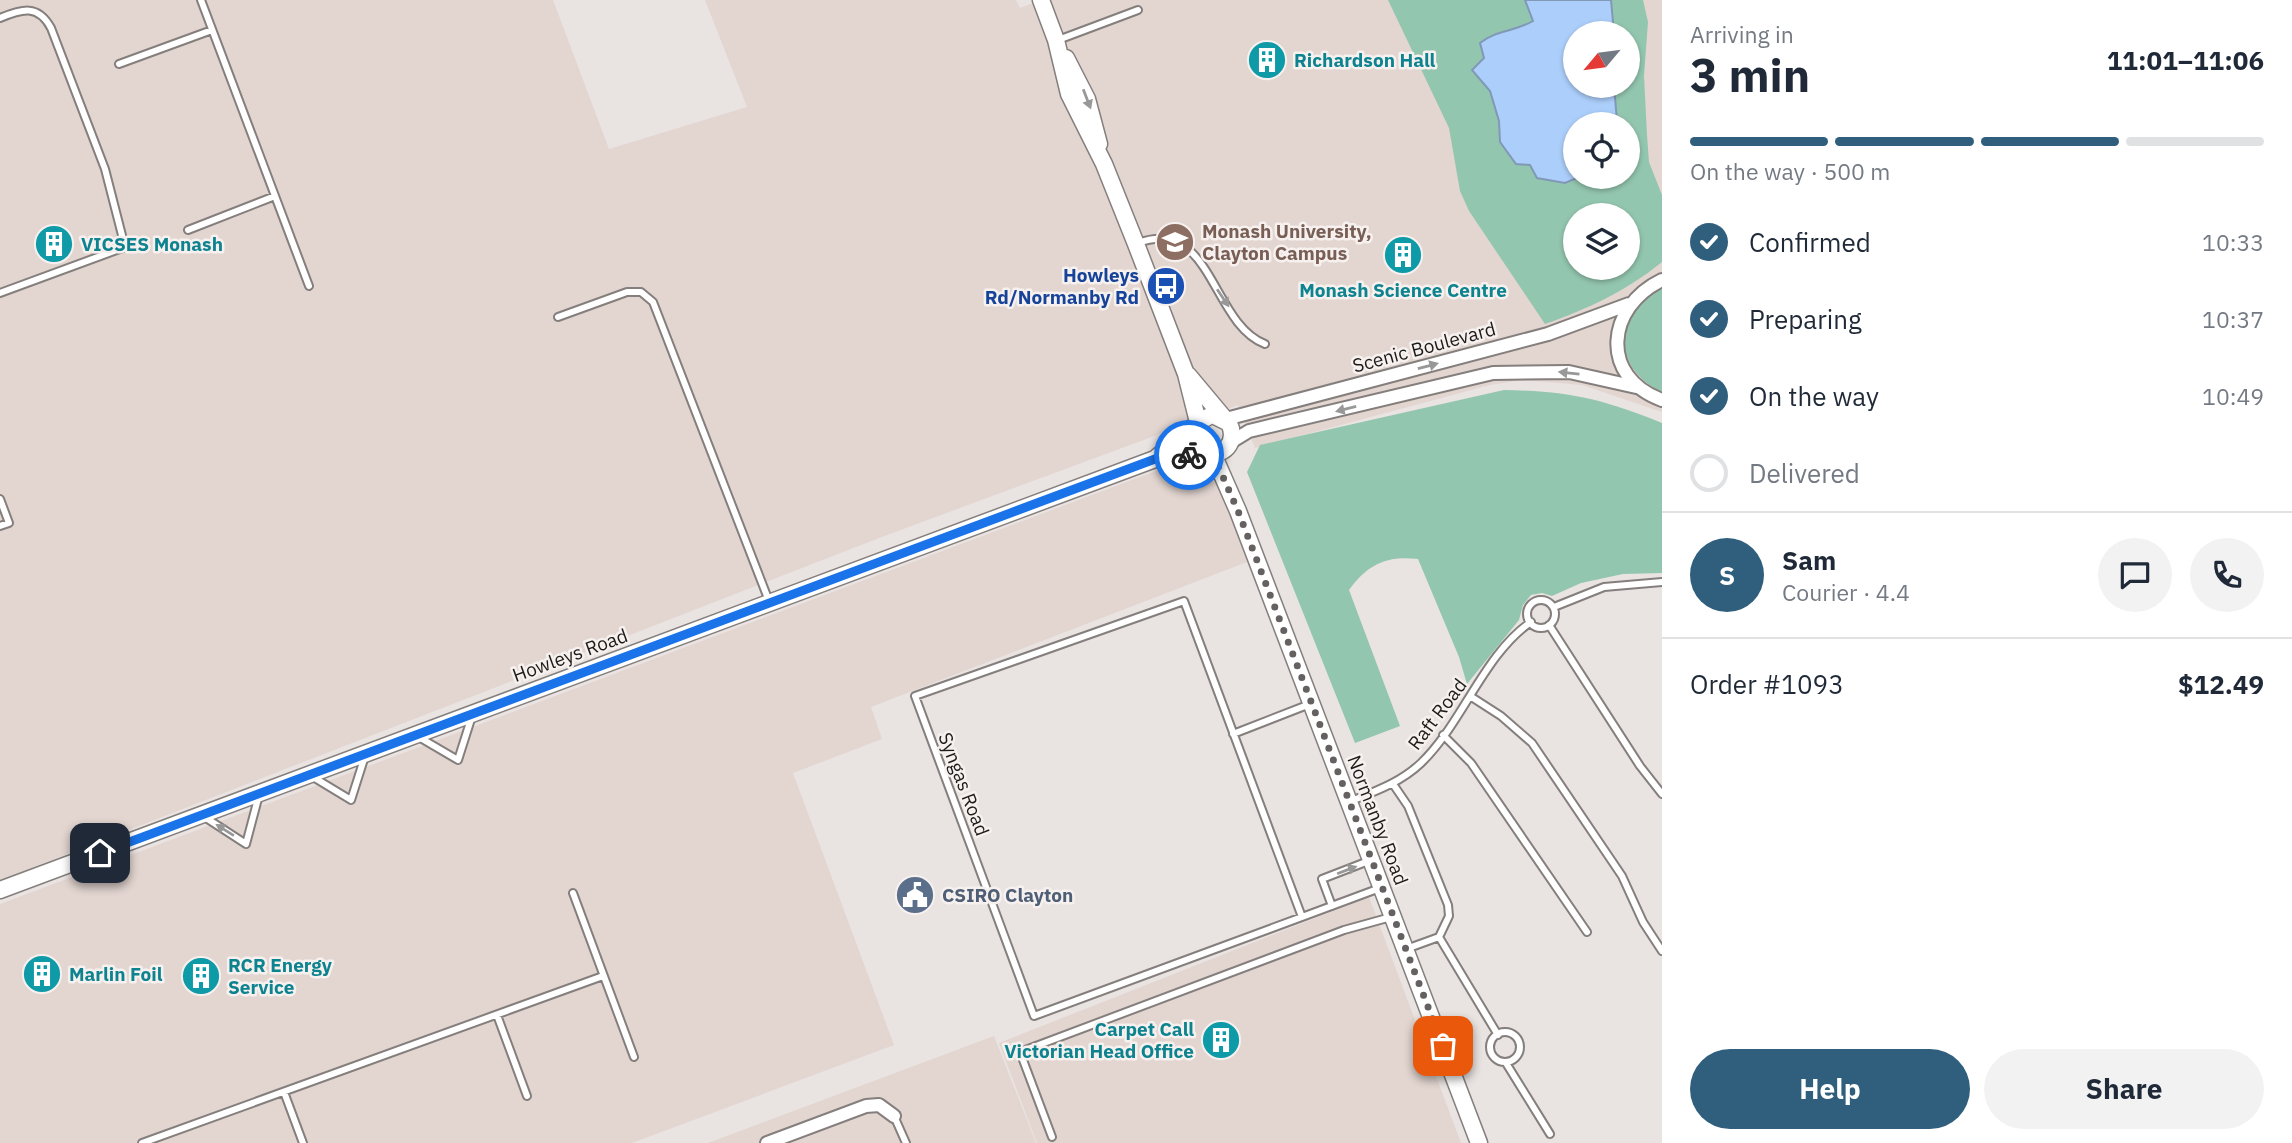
<!DOCTYPE html>
<html lang="en">
<head>
<meta charset="utf-8">
<style>
	:root { --surface:#fff; --page:#f2f2f3; --text:#1f2937; --muted:#747a83; --line:#e0e1e3; --accent:#305f7e }
	body { margin:0; font-family:"IBM Plex Sans",sans-serif; background:var(--page); color:var(--text); height:100vh; display:flex; flex-direction:column; font-size:26px; white-space:nowrap }
	* { box-sizing:border-box; margin:0 }
	p { font-size:23px; color:var(--muted) }
	.icon { flex:none; width:38px; height:38px; fill:none; stroke:currentColor; stroke-width:2; stroke-linecap:round; stroke-linejoin:round }
	.map { position:relative; flex:1; overflow:hidden }
	.drawer { display:flex; flex-direction:column; background:var(--surface); width:630px }
	.drawer>* { flex:none }
	.needle { width:46px; rotate:241deg }
	.fabs { position:absolute; left:1563px; top:21px; display:grid; gap:14px }
	.fabs a { display:grid; place-items:center; width:77px; height:77px; border-radius:50%; background:var(--surface); box-shadow:0 2px 5px #0004; font-size:35px }
	.pin { position:absolute; display:grid; place-items:center; width:60px; height:60px; color:#fff; margin:-30px; border-radius:14px; box-shadow:0 4px 10px #0006 }
	.courier { position:absolute; display:grid; place-items:center; width:70px; height:70px; margin:-35px; border:5px solid #1a73e8; border-radius:50%; background:#fff; color:#222; box-shadow:0 2px 9px #0007 }
	.summary em { font-style:normal; font-weight:700 }
	.summary div { display:flex; flex-direction:column-reverse }
	.summary { display:flex; align-items:center; justify-content:space-between; height:119px; padding:0 28px }
	h1 { font-size:46px; font-weight:700; line-height:52px }
	.bar { display:grid; grid-template-columns:repeat(4,1fr); gap:10px 7px; align-content:center; height:84px; padding:0 28px }
	.bar i { height:9px; border-radius:5px; background:var(--line) }
	.bar .current { background:var(--accent) }
	.bar p { grid-column:span 4 }
	.line { display:flex; align-items:center; gap:18px; padding:0 28px; border-top:2px solid var(--line) }
	.line div { flex:1 }
	.round { display:grid; place-items:center; flex:none; width:74px; height:74px; border-radius:37px; background:var(--page) }
	ol { padding:0 28px; list-style:none }
	li { display:flex; align-items:center; gap:21px; height:77px }
	li p { margin-inline-start:auto }
	li .icon { padding:7px; border-radius:50%; background:var(--accent); color:#fff; stroke-width:4 }
	li:last-child { color:var(--muted) }
	li i { width:38px; height:38px; border:4px solid var(--line); border-radius:50% }
	.primary-button { display:flex; gap:14px; margin-top:auto; padding:14px 28px }
	.primary-button a { flex:1; height:80px; border-radius:42px; background:var(--accent); color:#fff; font-size:28px; font-weight:700; line-height:80px; text-align:center }
	.primary-button a+a { background:var(--page); color:var(--text) }
	main { display:flex; flex:1; min-height:0 }
	.map>svg:first-child { display:block }
	.built { fill:#e3d6d1; fill-rule:evenodd }
	.green { fill:#93c6af; fill-rule:evenodd }
	.water { fill:#accefa; stroke:#8198b7; stroke-width:2 }
	.lines { fill:none; stroke-linecap:round; stroke-linejoin:round }
	.service-casing { stroke:#847f7d; stroke-width:10 }
	.minor-casing { stroke:#847f7d; stroke-width:16 }
	.tertiary-casing { stroke:#847f7d; stroke-width:19 }
	.service { stroke:#fff; stroke-width:6 }
	.minor { stroke:#fff; stroke-width:12 }
	.tertiary { stroke:#fff; stroke-width:16 }
	.oneway { fill:#999898 }
	.done { stroke:#646160; stroke-width:7; stroke-dasharray:0 12.6 }
	.route { stroke:#1a73e8; stroke-width:9 }
	.labels { text-anchor:middle; dominant-baseline:central; stroke-width:5; stroke-linejoin:round; paint-order:stroke }
	.culture-label { font-size:19px; font-weight:bold; fill:#0d838f; stroke:#f6f1ef; text-anchor:start }
	.education-label { font-size:19px; font-weight:bold; fill:#785e54; stroke:#f6f1ef; text-anchor:start }
	.transit-label { font-size:19px; font-weight:bold; fill:#164399; stroke:#f6f1ef; text-anchor:end }
	.street-label { font-size:19px; fill:#1d1b1a; stroke:#f6f1ef }
	.service-label { font-size:19px; font-weight:bold; fill:#4e5e75; stroke:#f6f1ef; text-anchor:start }
</style>
</head>
<body>
<main>
<div class="map">
<svg width="1662" height="1143" viewBox="0 0 1662 1143">
	<rect width="100%" height="100%" fill="#e9e3e1"/>
	<path class="built" d="M0 0H553L609 149 747 107 705 0H1016L1020 8 1042 0H1662V412L1582 385 1522 380 1490 385 1255 448 1238 405 887 535 0 880ZM1575 33H1628V86H1575ZM1575 124H1628V177H1575ZM1575 215H1628V268H1575Z
		M1180 462 1219 485 1247 562 871 707 882 739 793 773 894 1045 632 1143H0V904Z
		M1369 897 1461 1143H1037L999 1043Z
		M994 1036 1036 1143H708Z"/>
	<path class="green" d="M1388 0H1643L1648 22 1644 76 1647 135 1649 162 1662 195V262C1626 291 1588 309 1545 324L1469 211 1460 191 1449 128ZM1575 33H1628V86H1575ZM1575 124H1628V177H1575ZM1575 215H1628V268H1575Z
		M1662 288V392C1612 370 1611 309 1662 288Z
		M1504 390C1568 391 1603 399 1662 423V573L1623 574 1581 583 1552 596 1542 593 1531 595 1523 605 1519 620 1467 684 1459 657 1418 559C1386 555 1367 565 1349 590L1400 726 1355 743 1247 472 1260 445Z"/>
	<path class="water" d="M1525 0H1611L1614 33H1575V86H1614L1617 121 1616 124H1575V177H1579L1565 183 1537 178 1530 165 1516 164 1500 142 1499 121 1490 91 1472 70 1484 58 1480 43C1496 30 1514 32 1533 21Z"/>
	<g class="lines">
		<g class="service-casing">
			<path id="service" d="M201 0 309 286
				M0 18C22 9 38 4 51 28L105 169 125 247 0 293
				M1058 40 1138 10
				M119 64 212 30
				M188 230 275 196
				M1138 243C1212 216 1211 323 1265 344
				M558 317 627 292H641L653 302 769 601
				M0 499 9 523 0 526
				M1527 614a14 14 0 1 1 28 0a14 14 0 1 1-28 0Z
				M1184 601 1302 917 1034 1016 915 696Z
				M1554 607 1604 587 1662 582
				M1549 625 1640 766 1662 794
				M1470 696 1501 716 1532 743 1622 876 1643 922 1662 951
				M1233 734 1310 704
				M1443 735 1471 763 1587 932
				M417 736 458 760 472 716
				M313 777 351 800 365 756
				M1393 784 1408 806 1448 905 1449 916 1439 937 1498 1035
				M1351 801C1376 791 1401 782 1421 763 1462 724 1484 654 1531 622
				M203 816 246 844 259 795
				M573 893 634 1057
				M1332 906 1322 879 1371 860
				M1302 917 1380 888
				M1406 949 1439 937
				M497 1015 527 1096
				M1490 1047a15 15 0 1 1 30 0a15 15 0 1 1-30 0Z
				M1506 1063 1550 1134
				M284 1092 303 1143
				M894 1116 906 1143
				M1052 1137 1020 1052 1344 930 1391 917
				M142 1143 603 976"/>
		</g>
		<g class="minor-casing">
			<path id="minor" d="M1662 280C1606 307 1599 377 1662 400
				M1226 419 1548 334 1629 304
				M1231 442 1249 431 1493 373 1569 372 1636 387
				M767 1143 866 1106 879 1105 894 1116"/>
		</g>
		<g class="tertiary-casing">
			<path id="tertiary" d="M1041 0 1056 40 1069 94 1104 164 1136 244 1186 374 1198 422
				M1066 58 1087 99 1099 144
				M1188 375 1224 418
				M1213 454 1238 511 1479 1143
				M1157 457C1170 448 1201 417 1213 415L1229 423C1238 442 1224 459 1203 451L1195 441 1194 429
				M0 890 1155 459 1210 454"/>
		</g>
		<use href="#service" class="service"/>
		<use href="#minor" class="minor"/>
		<use href="#tertiary" class="tertiary"/>
	</g>
	<defs><path id="oneway-solid" d="M-6-.8H1V-3.2L6.5 0L1 3.2V.8H-6Z" transform="scale(1.75)"/></defs>
	<g class="oneway">
		<use href="#oneway-solid" transform="translate(1087 99) rotate(69)"/>
		<use href="#oneway-solid" transform="translate(1223 298) rotate(56)"/>
		<use href="#oneway-solid" transform="translate(1428 366) rotate(-15)"/>
		<use href="#oneway-solid" transform="translate(1569 373) rotate(-174)"/>
		<use href="#oneway-solid" transform="translate(1346 409) rotate(166)"/>
		<use href="#oneway-solid" transform="translate(225 830) rotate(-148)"/>
		<use href="#oneway-solid" transform="translate(1347 870) rotate(-21)"/>
	</g>
	<g class="lines">
		<path class="done" d="M1189 455 1213 454 1238 511 1443 1046"/>
		<path class="route" d="M100 853 1155 459 1189 455"/>
	</g>
	<defs>
		<g id="building-disc" transform="scale(2.0125)"><circle r="9.5" fill="#0f9aa8" stroke="#f6f1ef"/><path d="M-4-6H4V6H1V3H-1V6H-4ZM-2.5-4.3h1.7v1.8h-1.7ZM.8-4.3h1.7v1.8H.8ZM-2.5-1h1.7V.8h-1.7ZM.8-1h1.7V.8H.8Z" fill="#fff"/></g>
		<g id="university-disc" transform="scale(2.0125)"><circle r="9.5" fill="#8d6e63" stroke="#f6f1ef"/><path d="M0-5L7-2L0 1L-7-2ZM-4 1L0 2.5L4 1V4Q0 6-4 4Z" fill="#fff"/></g>
		<g id="bus-disc" transform="scale(2.0125)"><circle r="9.5" fill="#1a4fb4" stroke="#f6f1ef"/><path d="M-5-6H5V4H4V6H2V4H-2V6H-4V4H-5ZM-3.5-4V0h7V-4ZM-3.5 1.2v1.5H-2V1.2ZM2 1.2v1.5H3.5V1.2Z" fill="#fff"/></g>
		<g id="civic-disc" transform="scale(2.0125)"><circle r="9.5" fill="#5c6f8a" stroke="#f6f1ef"/><path d="M-.6-6.5H3V-4.5H.6V-3L4-1V1h2V6H-6V1h2V-1L-.6-3ZM-1.2 2.5V6h2.4V2.5Z" fill="#fff"/></g>
	</defs>
	<g fill-rule="evenodd">
		<use href="#building-disc" x="1267" y="60"/>
		<use href="#university-disc" x="1175" y="242"/>
		<use href="#building-disc" x="54" y="244"/>
		<use href="#building-disc" x="1403" y="255"/>
		<use href="#bus-disc" x="1166" y="286"/>
		<use href="#civic-disc" x="915" y="895"/>
		<use href="#building-disc" x="42" y="974"/>
		<use href="#building-disc" x="201" y="976"/>
		<use href="#building-disc" x="1221" y="1040"/>
	</g>
	<g class="labels">
		<g class="culture-label">
			<text x="1294" y="60">Richardson Hall</text>
			<text x="81" y="244">VICSES Monash</text>
			<text x="1403" y="290" text-anchor="middle">Monash Science Centre</text>
			<text x="228" y="965">RCR Energy<tspan x="228" dy="22">Service</tspan></text>
			<text x="69" y="974">Marlin Foil</text>
			<text x="1194" y="1029" text-anchor="end">Carpet Call<tspan x="1194" dy="22">Victorian Head Office</tspan></text>
		</g>
		<g class="education-label">
			<text x="1202" y="231">Monash University,<tspan x="1202" dy="22">Clayton Campus</tspan></text>
		</g>
		<g class="transit-label">
			<text x="1139" y="275">Howleys<tspan x="1139" dy="22">Rd/Normanby Rd</tspan></text>
		</g>
		<g class="street-label">
			<text transform="translate(1424 347) rotate(-15)">Scenic Boulevard</text>
			<text transform="translate(570 655) rotate(-20)">Howleys Road</text>
			<text transform="translate(1437 714) rotate(-53)">Raft Road</text>
			<text transform="translate(964 784) rotate(69)">Syngas Road</text>
			<text transform="translate(1378 820) rotate(69)">Normanby Road</text>
		</g>
		<g class="service-label">
			<text x="942" y="895">CSIRO Clayton</text>
		</g>
	</g>
</svg>
<div class="fabs">
<a><svg class="needle" viewBox="-14 -14 28 28"><path d="M0-13l5 13h-10z" fill="#e53935"/><path d="M0 13l5-13h-10z" fill="#747a83"/></svg></a>
<a><svg class="icon" aria-label="locate" viewBox="0 0 24 24"><circle cx="12" cy="12" r="6"/><path d="M12 2v4M12 18v4M2 12h4M18 12h4"/></svg></a>
<a><svg class="icon" aria-label="layers" viewBox="0 0 24 24"><path d="M12 4l9 5-9 5-9-5zM3 14l9 5 9-5"/></svg></a>
</div>
<div class="pin" style="left:1443px;top:1046px;background:#ea580c"><svg class="icon" aria-label="bag" viewBox="0 0 24 24"><path d="M5 8h14l-1 12H6zM9 8a3 3 0 0 1 6 0"/></svg></div>
<div class="pin" style="left:100px;top:853px;background:#1f2937"><svg class="icon" aria-label="home" viewBox="0 0 24 24"><path d="M3 11l9-7 9 7M6 9v11h12V9"/></svg></div>
<div class="courier" style="left:1189px;top:455px"><svg class="icon" aria-label="bike" viewBox="0 0 24 24"><circle cx="6" cy="16" r="4"/><circle cx="18" cy="16" r="4"/><path d="M6 16l4-8h5l3 8M10 8l3 8H6M13 5h3"/></svg></div>
</div>
<section class="drawer">
<div class="summary"><div><h1>3 min</h1><p>Arriving in</p></div><em>11:01–11:06</em></div>
<div class="bar"><i class="current"></i><i class="current"></i><i class="current"></i><i></i><p>On the way · 500 m</p></div>
<ol>
<li><svg class="icon" aria-label="check" viewBox="0 0 24 24"><path d="M5 12l5 5 9-10"/></svg>Confirmed<p>10:33</p></li>
<li><svg class="icon" aria-label="check" viewBox="0 0 24 24"><path d="M5 12l5 5 9-10"/></svg>Preparing<p>10:37</p></li>
<li><svg class="icon" aria-label="check" viewBox="0 0 24 24"><path d="M5 12l5 5 9-10"/></svg>On the way<p>10:49</p></li>
<li><i></i>Delivered</li>
</ol>
<div class="line" style="height:126px"><b class="round" style="background:var(--accent);color:#fff">S</b><div><b>Sam</b><p>Courier · 4.4</p></div><a class="round"><svg class="icon" aria-label="chat" viewBox="0 0 24 24"><path d="M4 5h16v11H9l-5 4z"/></svg></a><a class="round"><svg class="icon" aria-label="phone" viewBox="0 0 24 24"><path d="M5 4h4l2 5-3 2q2 4 5 5l2-3 5 2v4C11 20 4 13 5 4z"/></svg></a></div>
<div class="line" style="height:91px"><div>Order #1093</div><b>$12.49</b></div>
<div class="primary-button"><a>Help</a><a>Share</a></div>
</section>
</main>
</body>
</html>
